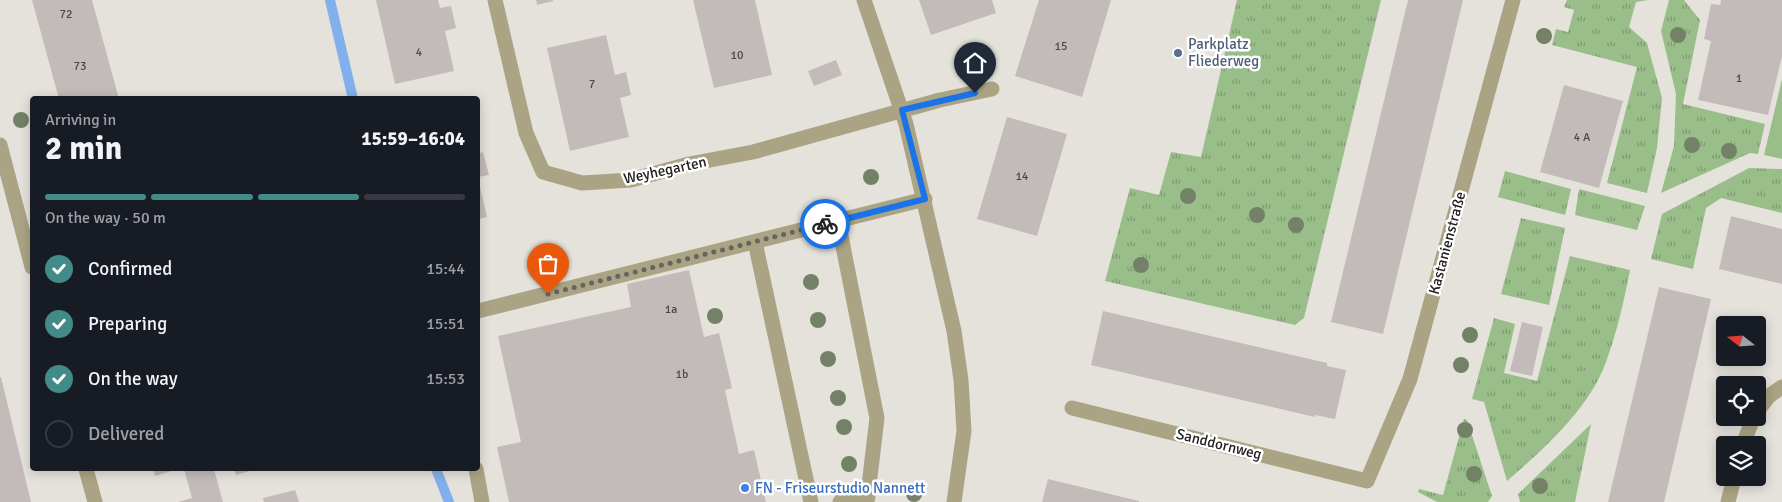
<!DOCTYPE html>
<html lang="en">
<head>
<meta charset="utf-8">
<style>
	:root { --surface:#171b24; --page:#242831; --text:#f1f3f6; --muted:#9ea1a6; --line:#363941; --accent:#438b88 }
	body { margin:0; font-family:Signika,sans-serif; background:var(--page); color:var(--text); height:100vh; display:flex; flex-direction:column; font-size:19px; white-space:nowrap }
	* { box-sizing:border-box; margin:0 }
	p { font-size:16px; color:var(--muted) }
	.icon { flex:none; width:28px; height:28px; fill:none; stroke:currentColor; stroke-width:2; stroke-linecap:round; stroke-linejoin:round }
	.map { position:relative; flex:1; overflow:hidden }
	.sheet { position:absolute; left:30px; top:96px; width:450px; height:375px; display:flex; flex-direction:column; background:var(--surface); border-radius:5px; box-shadow:0 2px 12px #0003 }
	.sheet>* { flex:none }
	.needle { width:32px; rotate:287deg }
	.tools { position:absolute; left:1716px; top:316px; display:grid; gap:10px }
	.tools a { display:grid; place-items:center; width:50px; height:50px; border-radius:5px; background:var(--surface); box-shadow:0 2px 12px #0003; font-size:25px }
	.pin { position:absolute; display:grid; place-items:center; width:42px; height:42px; color:#fff; margin:-51px -21px; border-radius:50% 50% 50% 0; rotate:-45deg; box-shadow:0 0 5px #0007 }
	.pin .icon { rotate:45deg }
	.courier { position:absolute; display:grid; place-items:center; width:50px; height:50px; margin:-25px; border:4px solid #1a73e8; border-radius:50%; background:#fff; color:#222; box-shadow:0 1px 6px #0007 }
	.summary em { font-style:normal; font-weight:700 }
	.summary div { display:flex; flex-direction:column-reverse }
	.summary { display:flex; align-items:center; justify-content:space-between; height:85px; padding:0 15px }
	h1 { font-size:32px; font-weight:700; line-height:38px }
	.bar { display:grid; grid-template-columns:repeat(4,1fr); gap:8px 5px; align-content:center; height:60px; padding:0 15px }
	.bar i { height:6px; border-radius:4px; background:var(--line) }
	.bar .current { background:var(--accent) }
	.bar p { grid-column:span 4 }
	ol { padding:0 15px; list-style:none }
	li { display:flex; align-items:center; gap:15px; height:55px }
	li p { margin-inline-start:auto }
	li .icon { padding:5px; border-radius:50%; background:var(--accent); color:#fff; stroke-width:4 }
	li:last-child { color:var(--muted) }
	li i { width:28px; height:28px; border:2px solid var(--line); border-radius:50% }
	.map>svg:first-child { display:block }
	.grass { fill:url(#grass-tufts) }
	.green { fill:#9abe8a }
	.lines { fill:none; stroke-linecap:round; stroke-linejoin:round }
	.stream { stroke:#82b0ec; stroke-width:10 }
	.building { fill:#c3bbba }
	.minor { stroke:#aaa484; stroke-width:15 }
	.tree { fill:#738266 }
	.done { stroke:#666460; stroke-width:5; stroke-dasharray:0 9 }
	.route { stroke:#1a73e8; stroke-width:6 }
	.service-dot { fill:#5c6f8a; stroke:#fff; stroke-width:2 }
	.shop-dot { fill:#3f7fe0; stroke:#fff; stroke-width:2 }
	.labels { text-anchor:middle; dominant-baseline:central; stroke-width:5; stroke-linejoin:round; paint-order:stroke }
	.number-label { font-size:12px; fill:#4a4745 }
	.service-label { font-size:15px; fill:#4e5e75; stroke:#fff; text-anchor:start }
	.street-label { font-size:15px; fill:#21201e; stroke:#fff }
	.shop-label { font-size:15px; fill:#366cbe; stroke:#fff; text-anchor:start }
</style>
</head>
<body>
<div class="map">
<svg width="1782" height="502" viewBox="0 0 1782 502">
	<defs>
		<pattern id="grass-tufts" width="24" height="20" patternUnits="userSpaceOnUse" patternTransform="scale(1.25)"><rect width="24" height="20" fill="#9abe8a"/><path d="M3 7l-1-3M5 7V3M7 7l1-3M15 17l-1-3M17 17v-4M19 17l1-3" fill="none" stroke="#7d9a70"/></pattern>
	</defs>
	<rect width="100%" height="100%" fill="#e5e2dc"/>
	<path class="grass" d="M1237 0H1381L1304 318 1295 325 1105 281 1130 188 1159 195 1171 152 1201 157Z
		M1567 0H1648L1636 2 1629 27 1647 43 1662 98 1657 148 1647 193 1607 183 1637 67 1552 45 1556 29 1568 32 1574 10 1564 7Z
		M1669 0H1684L1700 20 1683 104 1765 124 1758 154 1750 153 1661 193 1674 146 1676 94 1661 31Z
		M1749 168 1782 169V213L1721 198 1706 208 1693 269 1651 259 1662 214Z
		M1505 171 1571 189 1565 215 1498 197Z
		M1579 189 1645 206 1637 230 1575 215Z
		M1521 218 1565 228 1549 305 1501 294Z
		M1570 256 1630 270C1624 301 1617 332 1606 362 1589 409 1544 449 1507 481L1484 402 1472 399 1494 318 1515 324 1504 373 1537 381Z
		M1464 419 1467 420 1492 496 1488 502H1437L1418 492 1419 489 1443 495Z
		M1591 424 1575 502H1520L1518 494Z"/>
	<path class="green" d="M1782 79V159L1764 155Z"/>
	<g class="lines">
		<path class="stream" d="M330 0 353 99
			M436 469 449 502"/>
	</g>
	<path class="building" d="M32 0H92L119 99H59Z
		M376 0H438L440 8 451 6 456 28 445 31 454 71 395 84Z
		M536 0H553V1L537 5Z
		M693 0H755L772 75 714 88Z
		M919 0H992L996 13 931 35Z
		M1039 0H1111L1082 97 1015 76Z
		M1408 0H1463L1383 334 1331 322Z
		M1721 0H1782V56L1768 115 1698 100 1711 41 1704 39 1711 4 1720 5Z
		M606 35 615 75 626 72 631 95 620 98 629 137 570 151 547 48Z
		M836 60 842 75 814 86 808 71Z
		M1564 85 1623 101 1599 188 1540 172Z
		M1007 117 1067 134 1037 236 977 219Z
		M483 152 489 175 478 177V154Z
		M478 178 487 217 478 219Z
		M1731 216 1782 229V284L1719 269Z
		M689 270 704 337 719 333 732 388 725 390 739 454 754 450 766 502H509L497 447 521 442 498 336 631 307 627 284Z
		M1659 287 1711 299 1666 494 1664 502H1608Z
		M1103 311 1327 363V366L1346 370 1335 419 1315 415V417L1091 365Z
		M1522 322 1543 327 1532 376 1510 371Z
		M0 377H1L31 502H0Z
		M153 469H178L155 476Z
		M184 469H214L223 502H178L192 498Z
		M234 469H256L236 475Z
		M1048 479 1139 501V502H1042Z
		M295 490 299 502H264L263 498Z"/>
	<g class="lines">
		<path class="minor" d="M495 0 526 133 543 172 582 183 631 180 689 164 753 152 940 100 992 89
			M864 0 906 124 954 331 961 380 964 431 954 502
			M0 145 32 267
			M838 221 877 418 867 502
			M755 242 811 502
			M478 311 925 199
			M1072 408 1367 481 1410 379 1513 0
			M1758 410 1769 396 1782 387
			M1743 445 1753 418
			M86 469 95 502
			M476 469 482 502
			M840 502 868 497
			M1728 502 1734 478"/>
	</g>
	<g class="tree">
		<circle cx="1678" cy="35" r="8"/>
		<circle cx="1544" cy="36" r="8"/>
		<circle cx="21" cy="120" r="8"/>
		<circle cx="1692" cy="145" r="8"/>
		<circle cx="1729" cy="151" r="8"/>
		<circle cx="871" cy="177" r="8"/>
		<circle cx="1188" cy="196" r="8"/>
		<circle cx="1257" cy="215" r="8"/>
		<circle cx="1296" cy="225" r="8"/>
		<circle cx="1141" cy="265" r="8"/>
		<circle cx="811" cy="282" r="8"/>
		<circle cx="715" cy="316" r="8"/>
		<circle cx="818" cy="320" r="8"/>
		<circle cx="1470" cy="335" r="8"/>
		<circle cx="828" cy="359" r="8"/>
		<circle cx="1461" cy="365" r="8"/>
		<circle cx="838" cy="398" r="8"/>
		<circle cx="844" cy="427" r="8"/>
		<circle cx="1465" cy="430" r="8"/>
		<circle cx="849" cy="464" r="8"/>
		<circle cx="1474" cy="474" r="8"/>
		<circle cx="1540" cy="486" r="8"/>
		<circle cx="914" cy="494" r="8"/>
	</g>
	<g class="lines">
		<path class="done" d="M548 294 825 224"/>
		<path class="route" d="M825 224 925 199 902 110 975 93"/>
	</g>
	<circle class="service-dot" cx="1178" cy="53" r="5"/>
	<circle class="shop-dot" cx="745" cy="488" r="5"/>
	<g class="labels">
		<g class="number-label">
			<text x="66" y="14">72</text>
			<text x="1061" y="46">15</text>
			<text x="419" y="52">4</text>
			<text x="737" y="55">10</text>
			<text x="80" y="66">73</text>
			<text x="1739" y="78">1</text>
			<text x="592" y="84">7</text>
			<text x="1582" y="137">4 A</text>
			<text x="1022" y="176">14</text>
			<text x="671" y="309">1a</text>
			<text x="682" y="374">1b</text>
		</g>
		<g class="service-label">
			<text x="1188" y="44">Parkplatz<tspan x="1188" dy="17">Fliederweg</tspan></text>
		</g>
		<g class="street-label">
			<text transform="translate(665 170) rotate(-12)">Weyhegarten</text>
			<text transform="translate(1447 243) rotate(-75)">Kastanienstraße</text>
			<text transform="translate(1219 444) rotate(14)">Sanddornweg</text>
		</g>
		<g class="shop-label">
			<text x="755" y="488">FN - Friseurstudio Nannett</text>
		</g>
	</g>
</svg>
<div class="tools">
<a><svg class="needle" viewBox="-14 -14 28 28"><path d="M0-13l5 13h-10z" fill="#e53935"/><path d="M0 13l5-13h-10z" fill="#9ea1a6"/></svg></a>
<a><svg class="icon" aria-label="locate" viewBox="0 0 24 24"><circle cx="12" cy="12" r="6"/><path d="M12 2v4M12 18v4M2 12h4M18 12h4"/></svg></a>
<a><svg class="icon" aria-label="layers" viewBox="0 0 24 24"><path d="M12 4l9 5-9 5-9-5zM3 14l9 5 9-5"/></svg></a>
</div>
<div class="pin" style="left:548px;top:294px;background:#ea580c"><svg class="icon" aria-label="bag" viewBox="0 0 24 24"><path d="M5 8h14l-1 12H6zM9 8a3 3 0 0 1 6 0"/></svg></div>
<div class="pin" style="left:975px;top:93px;background:#1f2937"><svg class="icon" aria-label="home" viewBox="0 0 24 24"><path d="M3 11l9-7 9 7M6 9v11h12V9"/></svg></div>
<div class="courier" style="left:825px;top:224px"><svg class="icon" aria-label="bike" viewBox="0 0 24 24"><circle cx="6" cy="16" r="4"/><circle cx="18" cy="16" r="4"/><path d="M6 16l4-8h5l3 8M10 8l3 8H6M13 5h3"/></svg></div>
<section class="sheet">
<div class="summary"><div><h1>2 min</h1><p>Arriving in</p></div><em>15:59–16:04</em></div>
<div class="bar"><i class="current"></i><i class="current"></i><i class="current"></i><i></i><p>On the way · 50 m</p></div>
<ol>
<li><svg class="icon" aria-label="check" viewBox="0 0 24 24"><path d="M5 12l5 5 9-10"/></svg>Confirmed<p>15:44</p></li>
<li><svg class="icon" aria-label="check" viewBox="0 0 24 24"><path d="M5 12l5 5 9-10"/></svg>Preparing<p>15:51</p></li>
<li><svg class="icon" aria-label="check" viewBox="0 0 24 24"><path d="M5 12l5 5 9-10"/></svg>On the way<p>15:53</p></li>
<li><i></i>Delivered</li>
</ol>
</section>
</div>
</body>
</html>
